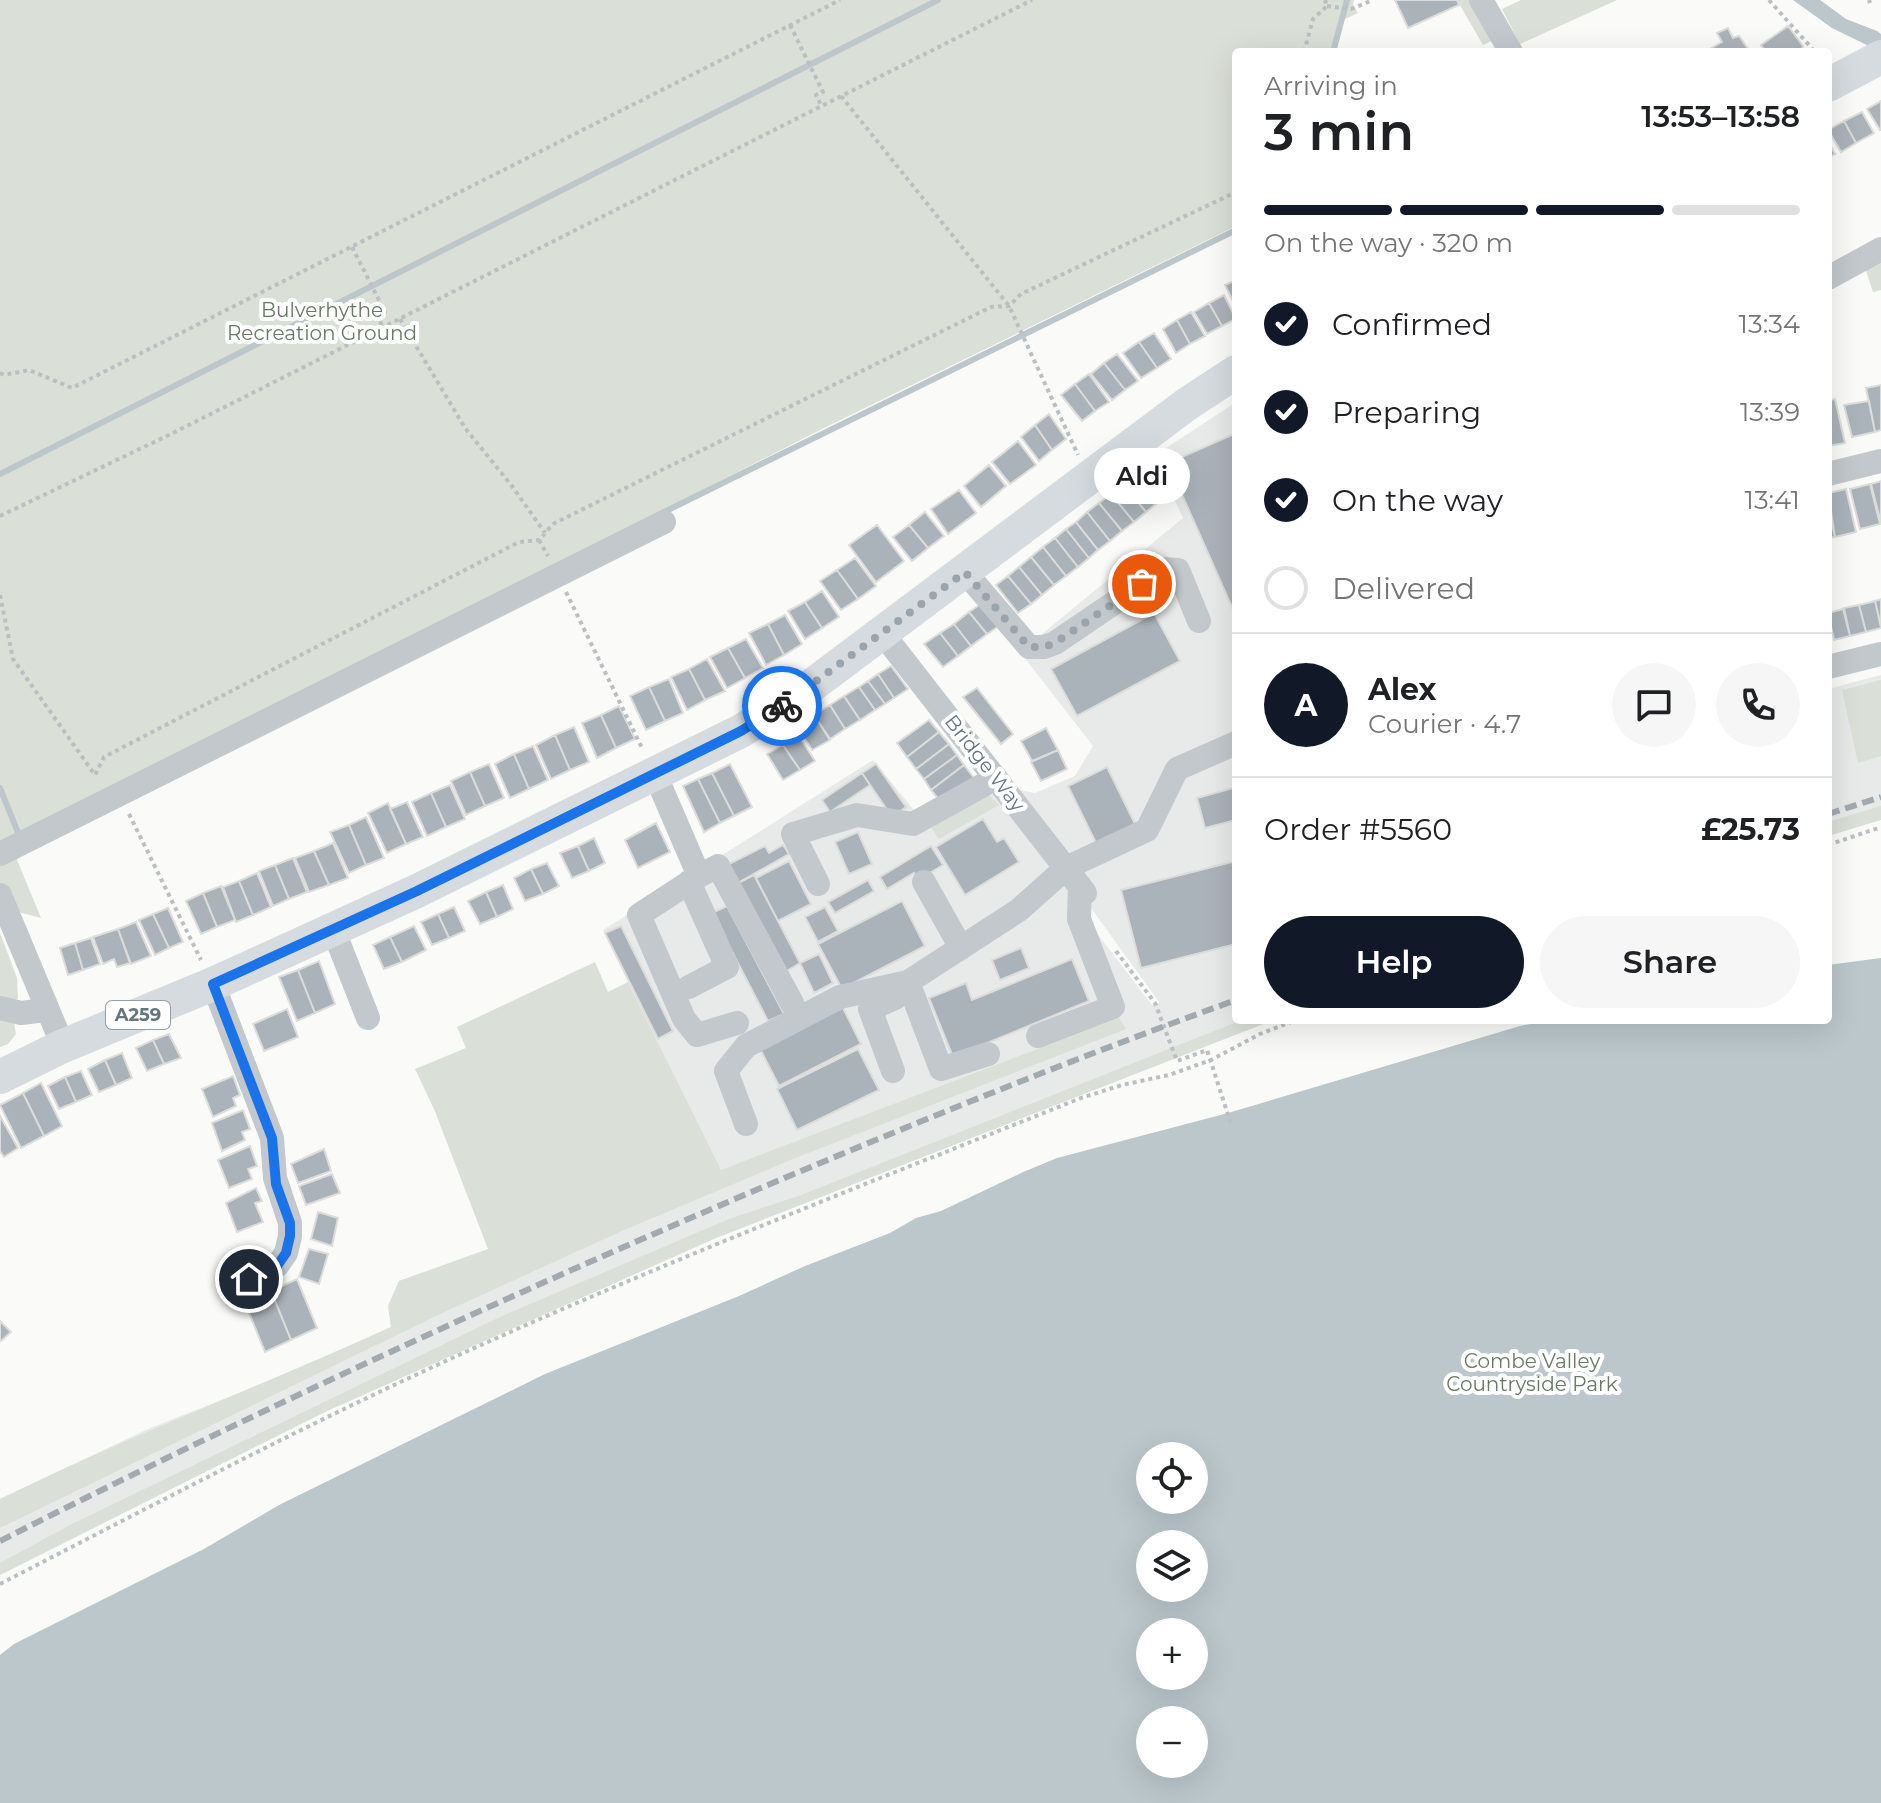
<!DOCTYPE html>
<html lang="en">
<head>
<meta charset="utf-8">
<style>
	:root { --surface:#fff; --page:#f6f6f6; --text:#202124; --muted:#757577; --line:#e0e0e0; --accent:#111827 }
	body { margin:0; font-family:Montserrat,sans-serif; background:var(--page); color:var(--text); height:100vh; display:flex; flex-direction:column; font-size:30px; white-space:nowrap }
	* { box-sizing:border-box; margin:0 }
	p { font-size:26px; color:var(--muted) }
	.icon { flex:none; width:44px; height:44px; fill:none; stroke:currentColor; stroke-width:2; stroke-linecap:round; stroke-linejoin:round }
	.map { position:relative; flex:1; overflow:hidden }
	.sheet { position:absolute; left:1232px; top:48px; width:600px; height:976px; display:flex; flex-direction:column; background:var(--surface); border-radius:8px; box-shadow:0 8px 32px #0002 }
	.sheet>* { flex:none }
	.buttons { position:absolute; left:1136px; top:1442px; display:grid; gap:16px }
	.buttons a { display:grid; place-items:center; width:72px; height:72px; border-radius:50%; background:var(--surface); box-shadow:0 8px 32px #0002; font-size:40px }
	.pin { position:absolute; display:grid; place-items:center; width:68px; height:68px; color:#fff; margin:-34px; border:4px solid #fff; border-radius:50%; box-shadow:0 2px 8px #0007 }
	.courier { position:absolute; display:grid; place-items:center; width:80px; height:80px; margin:-40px; border:6px solid #1a73e8; border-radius:50%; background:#fff; color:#222; box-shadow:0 2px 10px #0007 }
	.bubble { position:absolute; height:56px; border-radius:28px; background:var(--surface); box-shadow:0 8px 32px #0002; font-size:26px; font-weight:600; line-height:56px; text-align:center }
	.headline em { font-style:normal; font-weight:600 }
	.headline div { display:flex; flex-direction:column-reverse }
	.headline { display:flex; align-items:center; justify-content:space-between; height:136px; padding:0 32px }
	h1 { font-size:52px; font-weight:600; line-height:60px }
	.bar { display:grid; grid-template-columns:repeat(4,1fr); gap:12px 8px; align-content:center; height:96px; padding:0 32px }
	.bar i { height:10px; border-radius:6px; background:var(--line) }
	.bar .selected { background:var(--accent) }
	.bar p { grid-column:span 4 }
	.line { display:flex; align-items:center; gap:20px; padding:0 32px; border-top:2px solid var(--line) }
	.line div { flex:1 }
	.round { display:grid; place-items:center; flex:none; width:84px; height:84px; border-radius:42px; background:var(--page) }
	ol { padding:0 32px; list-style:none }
	li { display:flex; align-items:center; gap:24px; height:88px }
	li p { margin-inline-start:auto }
	li .icon { padding:8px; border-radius:50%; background:var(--accent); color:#fff; stroke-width:4 }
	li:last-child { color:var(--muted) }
	li i { width:44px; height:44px; border:4px solid var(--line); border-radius:50% }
	.action { display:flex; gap:16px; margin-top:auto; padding:16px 32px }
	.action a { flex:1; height:92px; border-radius:48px; background:var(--accent); color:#fff; font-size:32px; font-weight:600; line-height:92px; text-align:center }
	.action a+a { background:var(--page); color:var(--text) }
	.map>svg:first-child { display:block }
	.built { fill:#e8e9e9; fill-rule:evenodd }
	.green { fill:#dadfd7 }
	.water { fill:#bbc7cb; fill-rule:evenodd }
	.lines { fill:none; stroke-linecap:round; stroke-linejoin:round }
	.stream { stroke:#bbc7cb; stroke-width:6 }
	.building { fill:#aab3b9; stroke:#dcdcda; stroke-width:2 }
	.path { stroke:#bbbfc2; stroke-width:4; stroke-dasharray:4 4; stroke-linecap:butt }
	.minor { stroke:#c3c8cc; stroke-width:24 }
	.highway { stroke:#d6dbdf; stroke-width:34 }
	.rail { stroke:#a2aab0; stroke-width:6; stroke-dasharray:12 6; stroke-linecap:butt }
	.done { stroke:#99a4ac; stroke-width:8; stroke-dasharray:0 14.4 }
	.route { stroke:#1a73e8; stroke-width:10 }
	.labels { text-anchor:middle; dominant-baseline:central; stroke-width:8; stroke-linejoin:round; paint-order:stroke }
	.shield { fill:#fff; stroke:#939fa8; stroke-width:2 }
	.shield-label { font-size:18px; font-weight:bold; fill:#657683 }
	.park-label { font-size:20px; fill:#687a64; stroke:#fff }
	.street-label { font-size:20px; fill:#657683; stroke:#fff }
</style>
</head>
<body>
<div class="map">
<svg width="1881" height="1803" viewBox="0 0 1881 1803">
	<rect width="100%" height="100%" fill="#fafaf8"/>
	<path class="built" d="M1236 402V1020H1273L716 1238 327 1411 0 1575V1499L150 1428 285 1375 391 1327 388 1306 399 1281 720 1170 603 930 873 760 918 815 979 783 1035 793 1075 776 1093 746 1020 652 1183 518 1154 456ZM1091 908 1159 1002V1003L1152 1005 1083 915Z
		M1881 675V819L1828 836V689Z"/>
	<path class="green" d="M0 0H1354L1353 5 1358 13 1341 21 1334 52H1236V226L822 429 342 674 8 838 41 918 0 907Z
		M1457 0H1471L1496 39 1483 45Z
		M1521 0H1617L1520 44 1502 9Z
		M1881 256V290L1873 292 1864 265Z
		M1881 680V756L1858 763 1842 690Z
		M988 794 999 805 939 839 927 821Z
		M1881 806V820L1828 836V822Z
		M0 933 17 978 18 999 0 1001Z
		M595 962 608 992 628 982 721 1170 1119 1018 1126 1029 793 1159 624 1230 440 1314 0 1528V1499C128 1436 261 1386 391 1327L388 1306 399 1281 488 1249 434 1109 415 1069 466 1048 457 1027Z
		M0 1018 14 1023 16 1034 8 1044 0 1047Z
		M1242 1020H1273L716 1238 327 1411 0 1575V1563L70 1525 502 1316 729 1219 801 1195Z"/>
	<path class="water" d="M1793 0H1820L1846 19 1877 31 1881 34V52L1832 28Z
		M1881 958V1803H0V1655L14 1644 204 1549 279 1505 545 1374 739 1296 805 1266 890 1233 916 1218 941 1211 1021 1173 1057 1158 1228 1113 1520 1026 1551 1020H1828V965ZM1150 1456H1194V1500H1150ZM1150 1544H1194V1588H1150ZM1150 1632H1194V1676H1150ZM1150 1720H1194V1764H1150Z"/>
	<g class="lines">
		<path class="stream" d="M1333 52 1347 0
			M0 474 938 0
			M662 513 1236 230
			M0 788 19 835"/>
	</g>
	<path class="building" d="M1395 0H1457L1459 5 1408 28Z
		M1788 26 1803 46 1801 52H1766L1761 45Z
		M1728 28 1733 38 1739 36 1750 52H1710V49L1722 42 1717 33Z
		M1881 101V130H1880L1867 109Z
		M1862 112 1874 133 1856 143 1844 121Z
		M1844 121 1856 143 1841 152 1828 130Z
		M1828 141 1835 154 1828 158Z
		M1236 280V307L1225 285Z
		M1224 295 1236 319 1222 326 1209 303Z
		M1209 303 1222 326 1207 334 1194 312Z
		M1191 312 1205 336 1190 344 1177 320Z
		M1177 320 1190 344 1176 353 1163 329Z
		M1154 333 1171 359 1157 368 1139 342Z
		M1139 342 1157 368 1141 378 1123 353Z
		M1117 354 1138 381 1125 390 1104 363Z
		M1104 363 1125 390 1112 400 1091 374Z
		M1089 374 1109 402 1095 411 1075 384Z
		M1075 384 1095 411 1082 421 1061 395Z
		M1881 385V430L1875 432 1866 388Z
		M1835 399 1845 443 1828 446V400Z
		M1869 401 1875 432 1852 437 1844 405Z
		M1049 414 1066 439 1052 450 1035 425Z
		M1035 425 1052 450 1039 461 1021 437Z
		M1236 433V614H1235L1168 463Z
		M1018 441 1036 465 1010 484 992 462Z
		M989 465 1006 486 981 507 964 486Z
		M1146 466 1168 494 1157 503 1135 475Z
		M1135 475 1157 503 1146 512 1123 484Z
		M1881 481V523L1871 484Z
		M1123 484 1146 512 1134 522 1111 494Z
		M1870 484 1880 524 1860 529 1850 489Z
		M1846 489 1856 532 1835 537 1828 493Z
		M959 490 976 513 948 534 931 509Z
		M1111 494 1134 522 1122 531 1099 503Z
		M1099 503 1122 531 1110 541 1087 512Z
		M1828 505 1835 537 1828 538Z
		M925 512 944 536 928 548 909 525Z
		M1087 512 1110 541 1098 550 1076 522Z
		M1076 522 1098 550 1089 558 1066 529Z
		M877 525 904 561 876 582 849 545Z
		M909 525 928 548 912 561 893 537Z
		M1066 529 1089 558 1078 567 1055 538Z
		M1055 538 1078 567 1066 576 1043 547Z
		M1043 547 1066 576 1054 585 1031 557Z
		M1031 557 1054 585 1042 595 1019 567Z
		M855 558 876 586 858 599 837 570Z
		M1019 567 1042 595 1031 604 1008 576Z
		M837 570 858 599 841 610 820 581Z
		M1008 576 1031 604 1018 613 996 585Z
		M822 591 839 617 822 628 805 602Z
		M1881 599V626L1875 601Z
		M1875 601 1881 628 1866 632 1859 605Z
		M805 602 822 628 805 639 788 611Z
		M984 602 1002 624 987 634 969 612Z
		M1859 605 1866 632 1850 636 1844 608Z
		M1843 609 1850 636 1834 640 1828 613Z
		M969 612 987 634 971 646 954 624Z
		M1154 613 1180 661 1077 716 1051 669Z
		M785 615 802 644 784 655 768 624Z
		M768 624 784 655 766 665 749 633Z
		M954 624 971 646 958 656 940 633Z
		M940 633 958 656 943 667 924 644Z
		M746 639 763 668 745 678 728 648Z
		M728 648 745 678 727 688 710 657Z
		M707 659 725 691 705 700 689 669Z
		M891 666 908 689 894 698 878 674Z
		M689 669 705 700 687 710 671 677Z
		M878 674 894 698 885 704 868 681Z
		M669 679 683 713 665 721 649 687Z
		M868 681 885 704 875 710 859 687Z
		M649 687 665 721 646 730 630 696Z
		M859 687 875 710 860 720 844 696Z
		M977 688 1013 734 1001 744 963 697Z
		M844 696 860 720 845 729 830 705Z
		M830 705 845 729 830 739 814 715Z
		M619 706 635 739 616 748 601 715Z
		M601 715 616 748 597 758 582 723Z
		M814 715 830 740 812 750 796 725Z
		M929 720 939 732 907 757 897 743Z
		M574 727 589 762 570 770 555 735Z
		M1046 728 1058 750 1032 761 1021 741Z
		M939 732 949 744 916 769 907 757Z
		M555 735 570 770 551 779 536 745Z
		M799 736 815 761 800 770 783 745Z
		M949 744 957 755 924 779 916 769Z
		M783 745 800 770 783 780 767 754Z
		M533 746 548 780 529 789 514 754Z
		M1058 750 1067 769 1041 781 1031 762Z
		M514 754 529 789 510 798 495 764Z
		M957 755 964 765 931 790 924 779Z
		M489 764 504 798 485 806 470 772Z
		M730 764 752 807 734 816 712 773Z
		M876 764 906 807 892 817 862 773Z
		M964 765 974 778 941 802 931 790Z
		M1107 767 1136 826 1097 845 1068 786Z
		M470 772 485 806 466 815 451 781Z
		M712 773 734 816 720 823 698 779Z
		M862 773 870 785 830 812 822 800Z
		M698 779 720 823 704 832 683 786Z
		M450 785 465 819 446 827 431 793Z
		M1233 788 1236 820 1205 828 1197 798Z
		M431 793 446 827 427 836 412 802Z
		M407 802 423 837 406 844 390 809Z
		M388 803 406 844 387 853 368 813Z
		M366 817 384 858 366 865 349 825Z
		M983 819 997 842 1004 838 1019 862 965 895 936 847Z
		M656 823 670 852 638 868 625 840Z
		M349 825 366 865 349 873 330 832Z
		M858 832 872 864 849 874 835 842Z
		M594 838 605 863 589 871 578 846Z
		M333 843 348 878 329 885 314 851Z
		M783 845 789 854 736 884 727 865 765 846 769 853Z
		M578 846 589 871 572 878 560 853Z
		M931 846 943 865 918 880 914 873 887 889 880 877Z
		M314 851 329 885 309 892 295 858Z
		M293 858 307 892 289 899 275 865Z
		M789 861 811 904 778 921 756 878Z
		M1236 861V944L1141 968 1121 890Z
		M547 863 559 886 543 894 531 869Z
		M275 865 289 899 273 906 259 871Z
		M531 869 543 894 525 901 514 878Z
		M257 873 271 907 253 915 239 881Z
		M754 875 800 963 785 972 736 884Z
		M868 880 874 891 835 913 828 902Z
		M239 881 253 915 236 922 223 887Z
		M503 885 513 909 497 917 486 892Z
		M221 886 235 920 217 927 203 893Z
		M486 892 497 917 480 924 468 901Z
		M203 893 217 927 201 934 186 901Z
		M902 901 925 946 842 989 818 944Z
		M727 906 784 1014 768 1021 712 913Z
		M454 907 465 931 449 938 438 914Z
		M825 907 838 931 818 942 805 917Z
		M168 908 183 942 169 948 153 914Z
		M153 914 169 948 155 955 139 920Z
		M438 914 449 938 432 945 421 922Z
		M136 922 151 956 131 964 118 929Z
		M414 926 426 950 402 962 390 937Z
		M621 926 673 1031 658 1039 605 933Z
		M118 929 130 963 117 967 114 959 103 964 93 937Z
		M390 937 402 962 384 969 373 945Z
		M91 938 100 964 83 970 75 943Z
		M75 943 83 970 68 975 60 948Z
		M1021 948 1029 968 1000 980 992 960Z
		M819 954 833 983 814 993 800 963Z
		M1072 959 1089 1001 953 1057 929 998 966 983 972 1000Z
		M319 961 335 1004 315 1013 298 970Z
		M298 970 315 1013 297 1021 279 977Z
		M841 1004 861 1044 779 1086 758 1045Z
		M287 1009 298 1037 264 1051 253 1024Z
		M169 1034 181 1058 164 1064 153 1040Z
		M153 1040 164 1064 147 1071 136 1048Z
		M858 1049 879 1090 797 1130 777 1089Z
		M122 1053 132 1078 116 1085 105 1060Z
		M105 1060 116 1085 99 1092 88 1069Z
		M81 1071 92 1095 76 1102 65 1077Z
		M233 1076 240 1095 233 1098 236 1106 213 1117 202 1089Z
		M65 1077 76 1102 59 1109 48 1086Z
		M41 1083 62 1126 44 1136 23 1093Z
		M23 1093 44 1136 21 1148 0 1105Z
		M243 1110 250 1129 242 1132 245 1140 222 1151 212 1123Z
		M0 1116 18 1148 4 1157 0 1151Z
		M250 1146 257 1166 248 1169 252 1179 229 1188 218 1160Z
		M324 1149 331 1171 298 1183 291 1164Z
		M332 1174 340 1193 306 1205 299 1186Z
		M256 1188 262 1201 255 1203 263 1222 237 1232 226 1203Z
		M318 1212 338 1218 332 1246 311 1239Z
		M309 1249 328 1254 319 1284 299 1277Z
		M297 1279 317 1328 291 1340 271 1291Z
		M271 1291 291 1340 265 1352 245 1303Z
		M0 1321 11 1332 1 1341H0Z"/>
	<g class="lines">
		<path class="path" d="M1769 0 1815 52
			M1869 0 1870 3
			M1327 6 1351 9 1373 0
			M790 25 823 92 816 95 821 105
			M1304 52 1313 19 1327 6 1325 0
			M841 96 1009 306 1078 455
			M352 247 385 312 377 316 383 327
			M400 319 465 428 512 486 545 533
			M0 373 4 375 29 370 72 388 840 0
			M0 516 171 434 1032 0
			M539 540 548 556
			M566 592 643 750
			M0 595 13 659 95 775 104 757 519 542 539 540 553 524 991 307 1009 306 1021 294 1236 192
			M129 814 201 960
			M1828 845 1881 827
			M1116 951 1155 1003 1177 1061 1207 1050 1231 1124
			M0 1584C165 1499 329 1412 499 1337 690 1252 886 1176 1081 1098L1122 1085 1169 1075 1211 1060 1260 1034 1296 1020"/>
		<path class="minor" d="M1481 0 1511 52
			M1828 278 1881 249
			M1828 474 1881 461
			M965 572 1029 647H1044L1055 643 1164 569 1178 570 1199 621
			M883 634 1085 893
			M1828 667 1881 654
			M655 774 699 876 718 866 792 1003
			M0 854 664 522
			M699 876 639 915 684 1019 697 1035 737 1023
			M924 882 961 948
			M818 884 793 834 857 815 913 824 996 778
			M0 895 63 1046
			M333 929 368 1018
			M213 984 272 1138 275 1178 290 1223V1236L286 1253 277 1266 233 1285
			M689 987 727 967 689 882
			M0 1008 21 1013 46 1010
			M1038 1036 1113 1007 1079 919 1080 886
			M988 1054 941 1069 908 982 1019 910 1066 868 1147 830 1177 769 1236 743
			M893 1071 870 1009 895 998 902 990
			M746 1124 726 1071 746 1046 840 997 908 982"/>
		<path class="highway" d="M1828 85 1881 57
			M0 1077 63 1046 213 984 417 891 741 731 799 695 1187 404 1236 372"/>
		<path class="rail" d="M1828 814 1881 797
			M0 1541C256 1411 517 1291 782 1179 932 1116 1083 1055 1236 1000"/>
	</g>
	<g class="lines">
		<path class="done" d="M782 706 965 572 1029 647H1044L1055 643 1142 584"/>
		<path class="route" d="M249 1279 277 1266 286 1253 290 1236V1223L276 1184 272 1138 213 984 417 891 741 731 782 706"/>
	</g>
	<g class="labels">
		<rect class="shield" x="106" y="1001" width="64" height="28" rx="6"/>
		<g class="shield-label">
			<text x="138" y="1015">A259</text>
		</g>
		<g class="park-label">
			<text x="322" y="310">Bulverhythe<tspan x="322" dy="23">Recreation Ground</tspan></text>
			<text x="1532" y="1361">Combe Valley<tspan x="1532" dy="23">Countryside Park</tspan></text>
		</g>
		<g class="street-label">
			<text transform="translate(985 763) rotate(52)">Bridge Way</text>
		</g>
	</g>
</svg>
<div class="buttons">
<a><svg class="icon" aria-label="locate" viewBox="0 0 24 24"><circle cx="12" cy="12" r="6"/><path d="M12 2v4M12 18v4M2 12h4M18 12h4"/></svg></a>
<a><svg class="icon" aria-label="layers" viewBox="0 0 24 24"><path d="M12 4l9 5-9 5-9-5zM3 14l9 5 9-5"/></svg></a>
<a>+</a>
<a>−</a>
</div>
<div class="pin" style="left:1142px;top:584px;background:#ea580c"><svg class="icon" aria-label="bag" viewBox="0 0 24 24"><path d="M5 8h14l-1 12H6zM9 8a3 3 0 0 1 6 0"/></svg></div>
<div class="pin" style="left:249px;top:1279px;background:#1f2937"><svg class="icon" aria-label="home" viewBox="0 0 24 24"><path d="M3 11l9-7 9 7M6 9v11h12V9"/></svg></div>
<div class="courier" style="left:782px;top:706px"><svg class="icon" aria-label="bike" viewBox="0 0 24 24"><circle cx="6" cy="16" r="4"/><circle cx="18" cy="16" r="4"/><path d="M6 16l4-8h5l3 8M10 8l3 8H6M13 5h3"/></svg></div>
<div class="bubble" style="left:1094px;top:448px;width:96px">Aldi</div>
<section class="sheet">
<div class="headline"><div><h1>3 min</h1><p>Arriving in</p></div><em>13:53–13:58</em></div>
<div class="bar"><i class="selected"></i><i class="selected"></i><i class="selected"></i><i></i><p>On the way · 320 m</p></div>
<ol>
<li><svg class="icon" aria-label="check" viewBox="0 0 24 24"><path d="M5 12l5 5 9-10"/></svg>Confirmed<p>13:34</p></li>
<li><svg class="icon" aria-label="check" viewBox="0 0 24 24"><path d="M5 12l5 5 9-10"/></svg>Preparing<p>13:39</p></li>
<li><svg class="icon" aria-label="check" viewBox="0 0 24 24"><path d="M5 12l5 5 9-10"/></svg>On the way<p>13:41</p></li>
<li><i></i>Delivered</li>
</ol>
<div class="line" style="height:144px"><b class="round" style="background:var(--accent);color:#fff">A</b><div><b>Alex</b><p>Courier · 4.7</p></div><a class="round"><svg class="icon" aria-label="chat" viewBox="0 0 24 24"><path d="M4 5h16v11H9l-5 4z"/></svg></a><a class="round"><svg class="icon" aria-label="phone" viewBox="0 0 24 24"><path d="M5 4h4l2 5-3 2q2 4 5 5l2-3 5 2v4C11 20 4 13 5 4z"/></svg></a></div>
<div class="line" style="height:104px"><div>Order #5560</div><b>£25.73</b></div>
<div class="action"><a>Help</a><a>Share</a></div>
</section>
</div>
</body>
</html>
